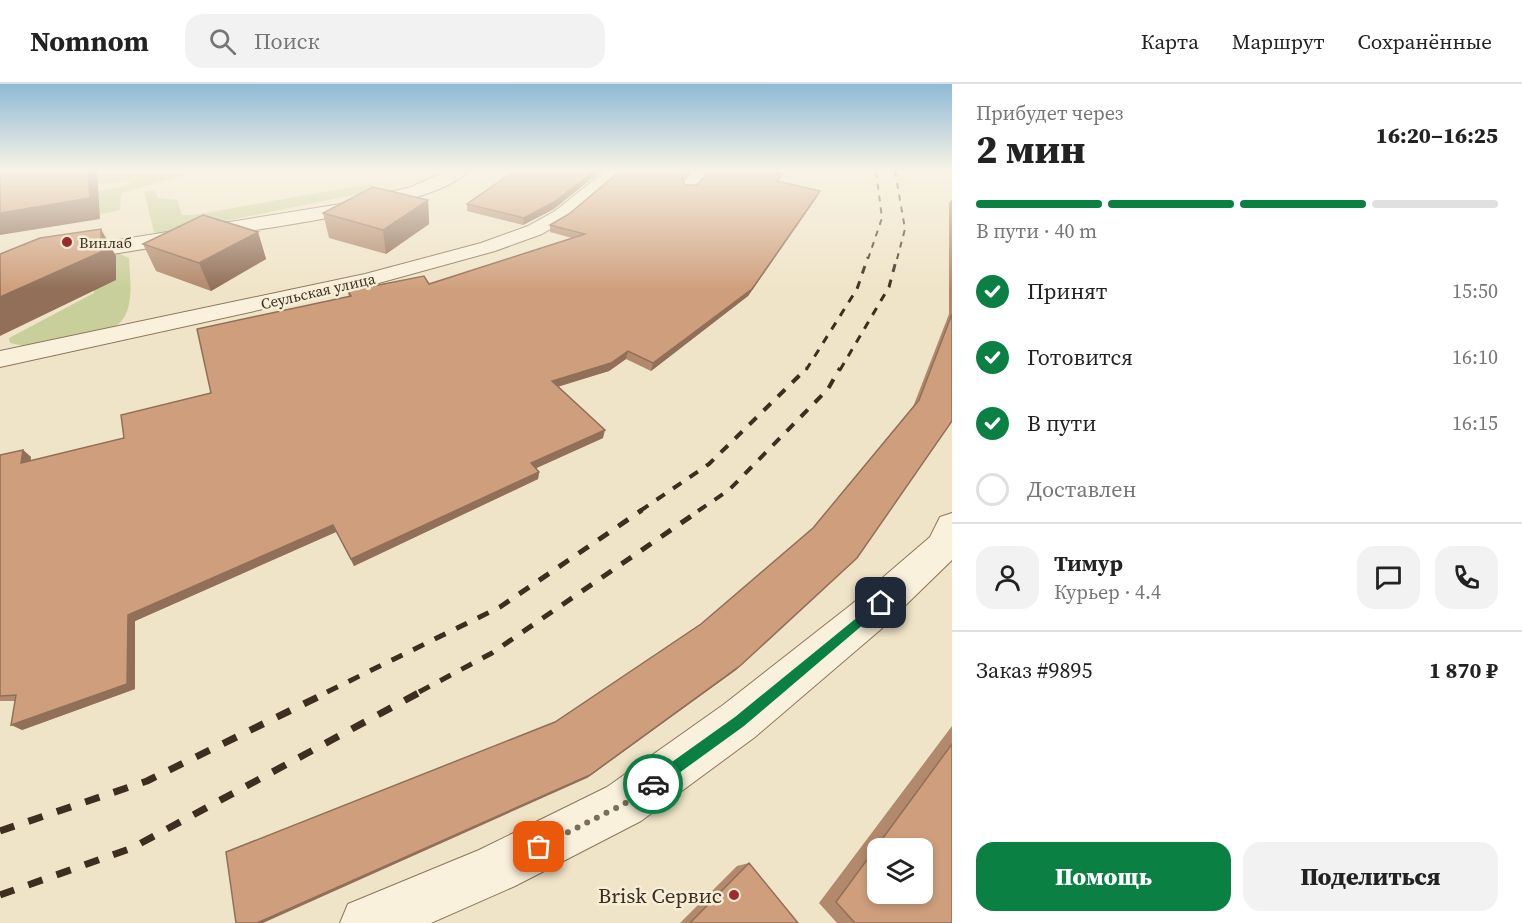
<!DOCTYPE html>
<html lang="ru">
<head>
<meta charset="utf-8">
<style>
	:root { --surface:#fff; --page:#f2f2f2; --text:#222; --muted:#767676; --line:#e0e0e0; --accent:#0b8043 }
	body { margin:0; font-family:"Source Serif 4",serif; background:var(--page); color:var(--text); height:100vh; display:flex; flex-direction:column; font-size:22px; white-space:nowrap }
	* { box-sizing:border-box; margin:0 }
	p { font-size:20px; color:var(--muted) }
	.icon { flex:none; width:33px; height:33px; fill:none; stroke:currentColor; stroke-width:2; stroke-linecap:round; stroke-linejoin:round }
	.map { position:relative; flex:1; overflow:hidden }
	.sheet { display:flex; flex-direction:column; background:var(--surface); width:570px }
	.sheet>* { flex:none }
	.tools { position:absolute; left:867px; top:754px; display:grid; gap:12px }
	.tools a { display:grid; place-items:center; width:66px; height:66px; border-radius:12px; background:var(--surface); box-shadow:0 3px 9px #0003; font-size:30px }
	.pin { position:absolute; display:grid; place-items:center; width:51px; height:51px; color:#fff; margin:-26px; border-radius:12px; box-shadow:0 3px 9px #0006 }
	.courier { position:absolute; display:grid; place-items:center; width:60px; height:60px; margin:-30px; border:4px solid #0b8043; border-radius:50%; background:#fff; color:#222; box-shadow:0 2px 8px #0007 }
	.summary em { font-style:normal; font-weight:800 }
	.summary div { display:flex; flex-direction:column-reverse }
	.summary { display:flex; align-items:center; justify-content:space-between; height:102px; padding:0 24px }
	h1 { font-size:39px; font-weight:800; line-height:45px }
	.bar { display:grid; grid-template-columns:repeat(4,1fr); gap:9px 6px; align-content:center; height:72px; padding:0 24px }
	.bar i { height:8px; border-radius:4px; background:var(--line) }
	.bar .selected { background:var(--accent) }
	.bar p { grid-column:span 4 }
	.line { display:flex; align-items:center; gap:15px; padding:0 24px; border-top:2px solid var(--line) }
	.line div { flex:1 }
	.round { display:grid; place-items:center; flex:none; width:63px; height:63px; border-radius:18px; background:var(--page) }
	ol { padding:0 24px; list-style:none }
	li { display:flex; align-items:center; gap:18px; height:66px }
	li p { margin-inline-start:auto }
	li .icon { padding:6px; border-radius:50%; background:var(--accent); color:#fff; stroke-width:4 }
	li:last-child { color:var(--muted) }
	li i { width:33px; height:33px; border:3px solid var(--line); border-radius:50% }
	.primary-button { display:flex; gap:12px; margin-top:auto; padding:12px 24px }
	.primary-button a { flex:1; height:69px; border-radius:18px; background:var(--accent); color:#fff; font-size:24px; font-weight:800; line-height:69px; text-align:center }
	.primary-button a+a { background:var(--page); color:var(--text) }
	header { display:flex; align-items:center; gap:36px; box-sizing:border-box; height:84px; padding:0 30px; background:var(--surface); border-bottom:2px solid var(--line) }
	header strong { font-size:28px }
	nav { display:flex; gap:33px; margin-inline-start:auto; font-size:21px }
	.search { width:420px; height:54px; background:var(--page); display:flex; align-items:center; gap:15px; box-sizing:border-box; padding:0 21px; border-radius:18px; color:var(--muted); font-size:22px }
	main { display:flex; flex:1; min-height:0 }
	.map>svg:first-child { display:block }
	.green { fill:#c9cf9b }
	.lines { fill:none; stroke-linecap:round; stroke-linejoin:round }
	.minor-casing { stroke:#8d765c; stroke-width:2 }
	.minor { fill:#faf1dc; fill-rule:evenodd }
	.rail-far4 { stroke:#3d2e20; stroke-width:2; stroke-dasharray:6 6; stroke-linecap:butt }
	.rail-far3 { stroke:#3d2e20; stroke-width:3; stroke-dasharray:8 8; stroke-linecap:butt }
	.rail-far2 { stroke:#3d2e20; stroke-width:4; stroke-dasharray:10 10; stroke-linecap:butt }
	.rail-far1 { stroke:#3d2e20; stroke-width:5; stroke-dasharray:12 12; stroke-linecap:butt }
	.rail { stroke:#3d2e20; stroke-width:7; stroke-dasharray:15 15; stroke-linecap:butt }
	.wall { fill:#b2896c }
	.shaded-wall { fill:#916f58 }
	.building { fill:#cf9f7d; stroke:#916f58; stroke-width:1.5; fill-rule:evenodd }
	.route { fill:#0b8043 }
	.done { stroke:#7c6e5b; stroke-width:6; stroke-dasharray:0 10.8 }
	.poi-dot { fill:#9e2a2b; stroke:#f7eed8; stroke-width:2 }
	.labels { text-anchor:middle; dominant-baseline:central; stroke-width:5; stroke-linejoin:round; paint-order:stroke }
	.far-poi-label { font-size:15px; fill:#3d2e20; stroke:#f7eed8; text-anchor:start }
	.far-street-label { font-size:15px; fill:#3d2e20; stroke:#f7eed8 }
	.near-poi-label { font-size:21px; fill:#3d2e20; stroke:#f7eed8; text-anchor:end }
</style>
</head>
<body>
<header>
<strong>Nomnom</strong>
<div class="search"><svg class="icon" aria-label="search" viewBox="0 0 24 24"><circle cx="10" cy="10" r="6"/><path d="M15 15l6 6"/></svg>Поиск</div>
<nav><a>Карта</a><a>Маршрут</a><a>Сохранённые</a></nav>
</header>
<main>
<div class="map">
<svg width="952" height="839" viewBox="0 0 952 839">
	<rect width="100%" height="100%" fill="#f0e4c8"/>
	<path class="green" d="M116 87 127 90 159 87 161 90 167 87H198L124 108 121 111 120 126 92 132 88 109 128 101 131 98 124 97 0 114V104Z
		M369 100 374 102 368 108 161 150 154 148 144 108 154 106 158 114 177 116 182 131H193Z
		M117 169 129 174C130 196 136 231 114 243L25 262 10 259 9 254 94 209V207L44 186 0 184Z"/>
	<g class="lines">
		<g class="minor-casing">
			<path id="minor" d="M447 87H468C442 119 293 140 249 147 166 162 83 175 0 187V175L347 119 411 103Z
				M605 87H623L567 135 542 150 495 167 368 202 0 283V267L365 190 481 159 528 142 555 127Z
				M693 87H710L695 105H683L681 101Z
				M952 429V476L880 546 755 653 641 737 515 802 431 839H340L348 820 479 766 607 703 723 621 852 520 930 453 940 433Z"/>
		</g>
		<use href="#minor" class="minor"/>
		<path class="rail-far4" d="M895 87 905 145 897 175
			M868 175 882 134 876 87"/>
		<path class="rail-far3" d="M806 286 857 205 868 173
			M840 286 889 203 897 173"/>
		<path class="rail-far2" d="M640 427 709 380 807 284
			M698 427 729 406 828 305 840 284"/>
		<path class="rail-far1" d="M327 608 500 523 642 426
			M419 608 492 569 700 426"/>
		<path class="rail" d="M0 747 147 697 330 607
			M0 811 132 764 422 607"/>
	</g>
	<path class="wall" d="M691 87 683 96 685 101H697L777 89 778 97 817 113 748 212 651 287 626 275 609 287 558 302 603 354 536 384 539 388 538 395 354 482 336 448 135 537V605L22 646 15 617H0V371L23 366 31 373 30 377 124 354 211 309 349 213 348 207 429 200 572 154 550 148V141Z
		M952 115V337L736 586 587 694 555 638 701 540 813 444 913 323 949 230V119Z
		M428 116 429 140 386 170 329 154 323 129Z
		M467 120 554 125 523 141 467 127Z
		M258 148 266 175 211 207 156 187 143 160Z
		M952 642V839H837L819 819Z
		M749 779 798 839H680L737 782Z"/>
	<path class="shaded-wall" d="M88 87H97L100 135 0 151V129Z
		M594 87H601L554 125 523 141 524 134Z
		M686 87H691L679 100 681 93Z
		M820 107 817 113 748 212 651 287 653 279Z
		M428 116 429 140 386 170 383 146Z
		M101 145 116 172V196L0 252V213Z
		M258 148 266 175 211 207 199 179Z
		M628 267 626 275 609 287 551 305 552 297Z
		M605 346 603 354 530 387 531 379Z
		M23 366 31 373 29 387 21 379Z
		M539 388 538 395 354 482 351 475Z
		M333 441 336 448 135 537V605L22 646 11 641 128 531Z
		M857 474 736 586 587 694 263 839H257Z"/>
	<path class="building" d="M0 87H88L90 114 0 129Z
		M514 87H594L554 118 524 134 467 120Z
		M620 87H686L681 93 685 101H697L709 87H777L776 89 782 90 777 97 820 107 752 205 653 279 628 267 611 279 552 297 605 346 531 379 539 388 351 475 333 441 128 531 127 600 11 641 16 611 0 612V371L23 366 21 379 124 354 121 331 211 309 197 245 351 212 348 207 424 192 429 200 585 150 550 141 569 130Z
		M373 103 428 116 383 146 323 129Z
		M203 131 258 148 199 179 143 160Z
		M101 145V168L0 213V170L40 154Z
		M952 230V337L857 474 741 581 590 691 257 839H236L226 768 555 638 701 540 813 444 919 316Z
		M952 660V839H855L836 818ZM878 765H922V810H878Z
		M749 779 798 839H690Z"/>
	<linearGradient id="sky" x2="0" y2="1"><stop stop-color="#8fbad6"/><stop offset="0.42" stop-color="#f8f3e6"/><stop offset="1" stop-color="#f8f3e6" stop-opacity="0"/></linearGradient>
	<rect width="952" height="205" fill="url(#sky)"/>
	<path class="route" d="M881 514 887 519 885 522 744 642 657 705 653 707 648 705 646 700 648 695 735 633Z"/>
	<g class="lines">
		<path class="done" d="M539 763 624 720 653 700"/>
	</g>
	<g class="poi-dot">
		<circle cx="67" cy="158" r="6"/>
		<circle cx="734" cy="811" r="6"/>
	</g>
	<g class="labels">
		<g class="far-poi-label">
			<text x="79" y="158">Винлаб</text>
		</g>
		<g class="far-street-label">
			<text transform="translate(318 207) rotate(-13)">Сеульская улица</text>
		</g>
		<g class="near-poi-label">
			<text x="722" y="811">Brisk Сервис</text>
		</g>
	</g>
</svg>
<div class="tools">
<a><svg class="icon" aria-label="layers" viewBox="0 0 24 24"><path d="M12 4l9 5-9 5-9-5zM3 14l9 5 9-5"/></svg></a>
</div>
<div class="pin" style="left:539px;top:763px;background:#ea580c"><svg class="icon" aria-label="bag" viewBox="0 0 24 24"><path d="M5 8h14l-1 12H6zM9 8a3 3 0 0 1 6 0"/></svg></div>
<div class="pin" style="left:881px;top:519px;background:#1f2937"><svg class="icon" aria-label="home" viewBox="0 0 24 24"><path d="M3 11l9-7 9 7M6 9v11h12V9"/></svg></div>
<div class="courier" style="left:653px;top:700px"><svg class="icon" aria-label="car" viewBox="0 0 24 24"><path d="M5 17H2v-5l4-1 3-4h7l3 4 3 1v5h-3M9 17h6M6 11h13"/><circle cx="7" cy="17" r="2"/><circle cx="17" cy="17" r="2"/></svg></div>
</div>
<section class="sheet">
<div class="summary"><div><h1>2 мин</h1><p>Прибудет через</p></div><em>16:20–16:25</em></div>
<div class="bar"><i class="selected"></i><i class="selected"></i><i class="selected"></i><i></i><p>В пути · 40 m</p></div>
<ol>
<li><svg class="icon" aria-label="check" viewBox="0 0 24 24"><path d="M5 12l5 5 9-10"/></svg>Принят<p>15:50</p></li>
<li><svg class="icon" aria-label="check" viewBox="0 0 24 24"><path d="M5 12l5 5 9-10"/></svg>Готовится<p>16:10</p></li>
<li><svg class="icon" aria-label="check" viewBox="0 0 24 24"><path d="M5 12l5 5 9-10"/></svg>В пути<p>16:15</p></li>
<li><i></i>Доставлен</li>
</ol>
<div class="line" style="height:108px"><a class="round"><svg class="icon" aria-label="person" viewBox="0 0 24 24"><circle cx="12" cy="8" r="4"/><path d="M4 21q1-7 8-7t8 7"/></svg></a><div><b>Тимур</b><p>Курьер · 4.4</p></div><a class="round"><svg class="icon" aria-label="chat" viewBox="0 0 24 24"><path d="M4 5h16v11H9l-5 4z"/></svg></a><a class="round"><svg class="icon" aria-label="phone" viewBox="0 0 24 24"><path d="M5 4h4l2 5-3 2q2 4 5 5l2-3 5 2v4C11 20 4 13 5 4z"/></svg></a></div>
<div class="line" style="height:78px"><div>Заказ #9895</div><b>1 870 ₽</b></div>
<div class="primary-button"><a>Помощь</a><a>Поделиться</a></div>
</section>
</main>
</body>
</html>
